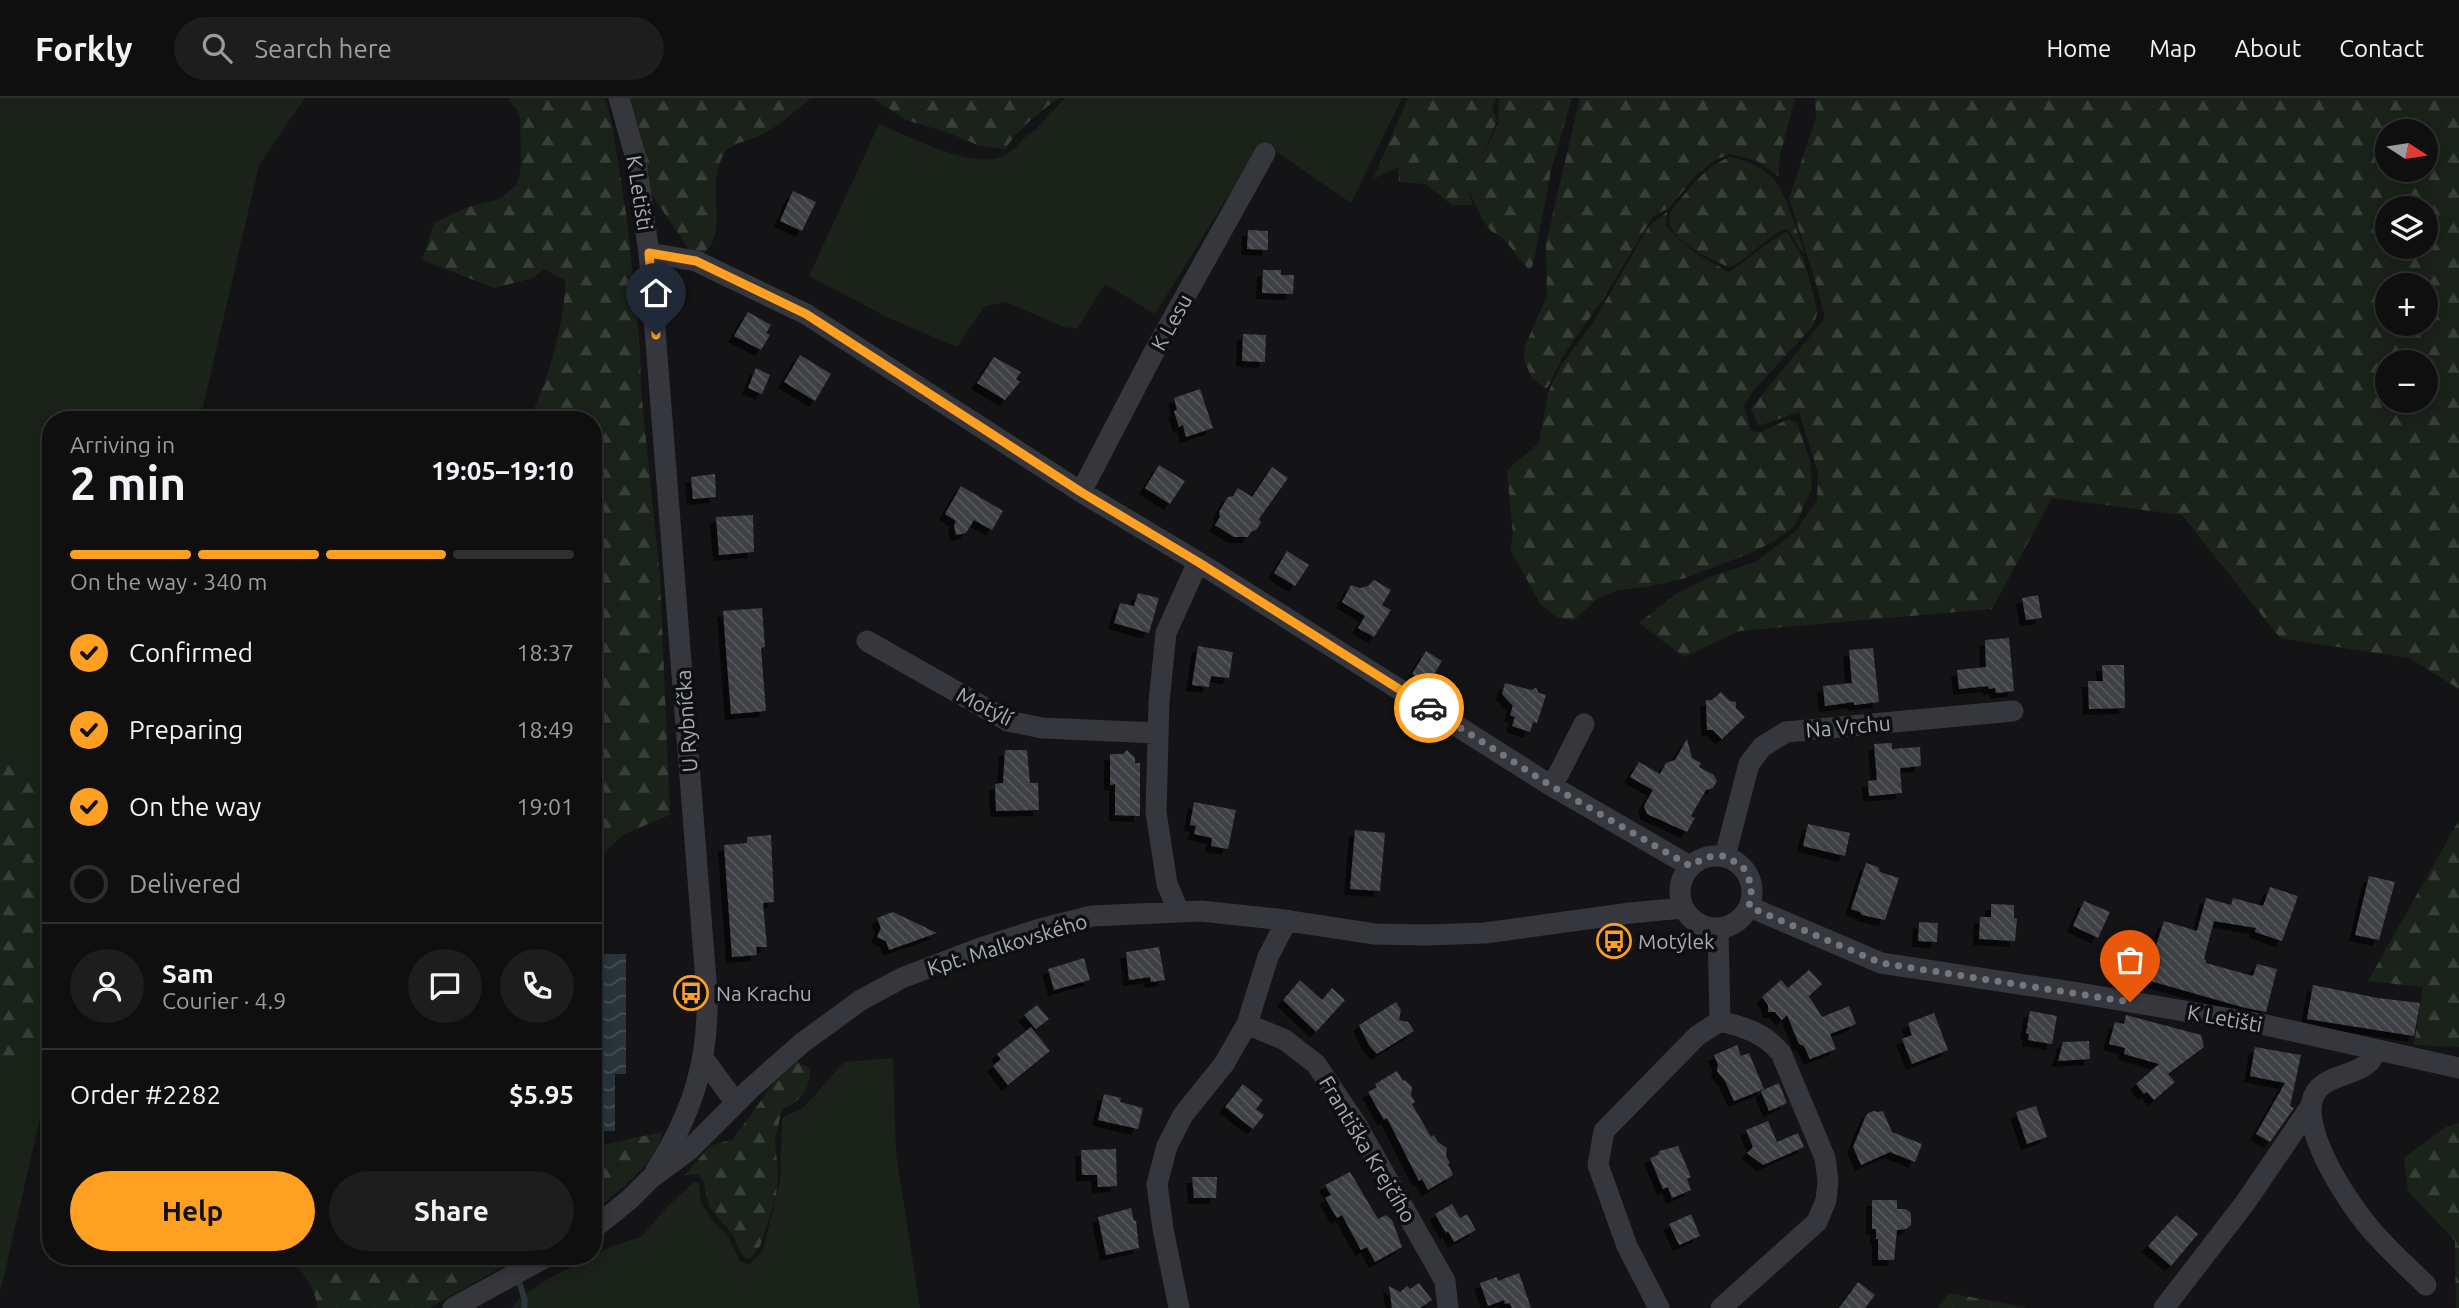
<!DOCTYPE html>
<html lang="en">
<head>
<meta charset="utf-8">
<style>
	:root { --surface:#0f0f10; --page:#1d1d1e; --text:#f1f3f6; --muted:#9b9c9f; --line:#2f2f30; --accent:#ffa023 }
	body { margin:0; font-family:Ubuntu,sans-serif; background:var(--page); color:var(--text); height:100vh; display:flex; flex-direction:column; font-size:26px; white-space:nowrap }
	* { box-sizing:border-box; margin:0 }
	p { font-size:23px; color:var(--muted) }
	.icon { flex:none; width:38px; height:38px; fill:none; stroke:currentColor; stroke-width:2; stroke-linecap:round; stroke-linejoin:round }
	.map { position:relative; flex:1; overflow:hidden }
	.sheet { position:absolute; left:42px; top:313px; width:560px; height:854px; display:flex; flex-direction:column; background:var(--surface); border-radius:28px; box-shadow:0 4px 18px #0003,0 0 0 2px var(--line) }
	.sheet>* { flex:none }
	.needle { width:46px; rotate:102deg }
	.buttons { position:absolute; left:2375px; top:21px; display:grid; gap:14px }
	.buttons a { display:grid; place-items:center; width:63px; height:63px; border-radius:50%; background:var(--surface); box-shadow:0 4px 18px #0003,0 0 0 2px var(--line); font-size:35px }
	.pin { position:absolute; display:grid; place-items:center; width:60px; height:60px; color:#fff; margin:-72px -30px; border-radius:50% 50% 50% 0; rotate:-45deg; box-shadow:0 0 7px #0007 }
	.pin .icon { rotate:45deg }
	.courier { position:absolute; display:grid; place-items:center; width:70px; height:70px; margin:-35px; border:5px solid #ffa023; border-radius:50%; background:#fff; color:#222; box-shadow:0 2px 9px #0007 }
	.summary em { font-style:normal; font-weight:600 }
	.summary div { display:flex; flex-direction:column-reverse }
	.summary { display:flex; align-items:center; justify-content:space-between; height:119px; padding:0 28px }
	h1 { font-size:46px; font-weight:600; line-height:52px }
	.bar { display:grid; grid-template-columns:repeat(4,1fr); gap:10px 7px; align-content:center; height:84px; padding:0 28px }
	.bar i { height:9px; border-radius:5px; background:var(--line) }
	.bar .active { background:var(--accent) }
	.bar p { grid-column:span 4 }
	.line { display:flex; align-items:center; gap:18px; padding:0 28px; border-top:2px solid var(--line) }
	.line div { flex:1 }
	.round { display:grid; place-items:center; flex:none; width:74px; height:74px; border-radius:37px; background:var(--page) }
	ol { padding:0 28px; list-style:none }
	li { display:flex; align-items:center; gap:21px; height:77px }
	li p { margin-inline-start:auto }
	li .icon { padding:7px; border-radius:50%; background:var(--accent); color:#111; stroke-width:4 }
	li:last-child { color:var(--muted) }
	li i { width:38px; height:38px; border:4px solid var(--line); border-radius:50% }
	.button { display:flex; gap:14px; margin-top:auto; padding:14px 28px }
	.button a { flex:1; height:80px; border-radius:42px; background:var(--accent); color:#111; font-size:28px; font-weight:600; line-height:80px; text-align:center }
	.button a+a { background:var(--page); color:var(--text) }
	header { display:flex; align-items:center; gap:42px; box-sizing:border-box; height:98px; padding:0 35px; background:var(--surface); border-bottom:2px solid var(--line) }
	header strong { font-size:33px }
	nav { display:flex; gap:38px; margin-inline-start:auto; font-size:24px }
	.search { width:490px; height:63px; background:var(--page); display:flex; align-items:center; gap:18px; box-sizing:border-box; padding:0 24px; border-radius:38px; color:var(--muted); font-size:26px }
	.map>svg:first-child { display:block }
	.grass { fill:#1a221a }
	.forest { fill:url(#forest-firs); fill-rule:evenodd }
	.water { fill:url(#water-waves) }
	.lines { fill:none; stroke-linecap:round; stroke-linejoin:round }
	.stream { stroke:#29353b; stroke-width:6 }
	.building { fill:url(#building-back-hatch); filter:url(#shadow) }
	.minor { stroke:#35373c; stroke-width:21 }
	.done { stroke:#72777f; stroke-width:7; stroke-dasharray:0 12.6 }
	.route { stroke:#ffa023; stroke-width:9 }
	.labels { text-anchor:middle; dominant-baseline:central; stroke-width:7; stroke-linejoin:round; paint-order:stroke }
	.street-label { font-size:21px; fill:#a5acb8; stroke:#0f0f11 }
	.poi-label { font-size:21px; fill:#a5acb8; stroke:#0f0f11; text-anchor:start }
</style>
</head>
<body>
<header>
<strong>Forkly</strong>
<div class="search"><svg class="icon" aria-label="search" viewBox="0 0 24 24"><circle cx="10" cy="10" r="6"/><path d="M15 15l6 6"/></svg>Search here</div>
<nav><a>Home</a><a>Map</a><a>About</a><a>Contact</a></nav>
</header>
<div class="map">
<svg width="2459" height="1210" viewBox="0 0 2459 1210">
	<defs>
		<pattern id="forest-firs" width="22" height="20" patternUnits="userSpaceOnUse" patternTransform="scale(1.75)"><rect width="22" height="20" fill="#1a221a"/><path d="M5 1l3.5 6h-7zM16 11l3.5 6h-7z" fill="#383f39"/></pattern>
		<pattern id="water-waves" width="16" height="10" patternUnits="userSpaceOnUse" patternTransform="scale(1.75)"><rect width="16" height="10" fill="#29353b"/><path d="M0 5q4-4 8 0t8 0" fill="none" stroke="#455055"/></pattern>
		<pattern id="building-back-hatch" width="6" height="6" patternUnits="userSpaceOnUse" patternTransform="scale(1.75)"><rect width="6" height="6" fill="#3e3f44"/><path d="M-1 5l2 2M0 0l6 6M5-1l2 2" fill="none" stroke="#57585d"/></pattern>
		<filter id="shadow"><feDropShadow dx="-6" dy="6" stdDeviation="0" flood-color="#0009"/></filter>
	</defs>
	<rect width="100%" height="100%" fill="#141416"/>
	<path class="grass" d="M0 0H305L259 67 200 322H51V973L0 1195Z
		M1065 0H1402L1351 105 1265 46 1227 100 1155 216 1105 186 1077 231 1064 229 1006 204 984 209 957 249 889 220 809 178 879 26C909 38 975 74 1005 57 1017 51 1024 37 1034 33Z
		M893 960 896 1055 920 1210H511L522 1198 548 1181 612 1148 641 1139 668 1108 692 1086V1084L699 1085 701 1105 714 1124 728 1138 740 1163 749 1167 763 1153 780 1082 782 1020 804 1009 844 964Z"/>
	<path class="forest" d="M508 0H605L612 26 627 122 640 249 641 292 660 478 670 717 624 736 593 766V322H529C547 286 566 222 565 182L544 171 533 180 494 190 422 162 434 125 468 109 500 101 517 86 521 70 520 17Z
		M630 0H811C794 14 778 29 759 38 749 43 731 45 725 54 703 89 731 133 703 156L690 153 646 88 641 37Z
		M873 0H1059C1038 15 1019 30 1005 51L980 48 949 35 906 22Z
		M1408 0H1497L1492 11 1497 23 1482 58 1498 26 1499 0H1572L1551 73 1533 167 1529 172 1503 140 1491 133 1481 119 1469 92 1472 107H1452L1425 86 1399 84 1398 69 1373 81Z
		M1580 0H1795L1780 58 1778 78 1757 63 1731 56 1717 61 1697 76 1669 110 1653 118 1603 201 1563 258 1548 289 1544 290 1532 280 1524 262 1525 248 1547 198 1546 145Z
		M1815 0H2459V591L2409 560 2280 540 2182 417 2052 400 1992 511 1739 533 1684 559 1639 525 1676 496 1712 478 1755 464 1795 434 1817 402 1818 374 1799 314 1758 328 1751 310 1825 220 1818 192 1789 100 1816 20ZM2387 33H2426V72H2387ZM2387 110H2426V149H2387ZM2387 187H2426V226H2387ZM2387 264H2426V303H2387Z
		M1729 59C1771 67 1781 86 1794 124 1797 134 1802 144 1804 155 1795 149 1795 136 1786 131 1764 139 1751 161 1729 169 1712 162 1659 139 1671 114 1674 108 1680 102 1684 97 1698 80 1709 68 1729 59Z
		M1667 114 1666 128C1684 149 1704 161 1729 174 1749 161 1766 144 1787 134L1803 160 1815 202 1817 216 1813 228 1753 293 1744 307 1751 333 1761 334 1789 321 1797 325 1810 363 1812 390 1795 428 1776 442 1751 455 1714 469 1685 480 1648 489 1618 492 1598 500 1573 523 1557 519 1541 507 1510 451 1513 437 1507 372 1539 345 1548 295 1560 269 1594 223 1649 128Z
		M13 655C42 674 51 678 51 714L37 730 28 756H51V924L23 958 0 963V662Z
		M2459 722V949L2414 947 2423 889 2368 883Z
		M797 964 810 970C811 991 800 1005 782 1011L775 1042 778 1077 776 1098 760 1148 751 1160H745L740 1154 733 1137 710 1110 703 1083 698 1076 685 1077 710 1048 733 1041 773 986Z
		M2459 1025V1210H2456L2455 1143 2408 1093 2404 1060 2446 1029Z
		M662 1034C659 1064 615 1095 593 1114V1049Z
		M287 1159H519L430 1210H317C316 1188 302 1174 287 1159Z
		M1949 1195 2029 1210H1937Z"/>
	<path class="water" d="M593 856H626V976H615V1033H593Z"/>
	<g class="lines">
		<path class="stream" d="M518 1180 525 1203 524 1210"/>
	</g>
	<path class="building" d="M793 93 816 104 802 133 780 123Z
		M1248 132 1268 133V152L1247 151Z
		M1263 172H1281V177H1294L1293 196 1262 195Z
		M748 214 771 227 766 235 770 237 761 252 734 238Z
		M1243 236 1266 237 1265 264 1242 263Z
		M800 257 831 276 815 303 784 284Z
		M994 259 1021 274 1016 281 1020 284 1005 302 977 285Z
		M756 270 770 277 762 296 748 290Z
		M1200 291 1213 330 1186 339 1183 327 1179 329 1174 313 1177 312 1174 300Z
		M1159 367 1185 383 1170 406 1145 390Z
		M1272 369 1288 380 1259 421 1261 425 1256 432 1252 433 1248 439H1234L1215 427 1220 419 1219 414 1228 399 1233 398 1238 390 1252 399Z
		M715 376 716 399 693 401 691 379Z
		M961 388 1003 413 992 432 974 422 966 435 956 437 954 427 956 423 945 416Z
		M753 417 754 454 719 457 716 419Z
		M1287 453 1309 467 1295 488 1274 475Z
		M1374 482 1391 492 1382 507 1391 512 1374 539 1358 530 1365 518 1342 504 1351 487 1360 490 1368 488Z
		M1138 495 1159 500 1149 535 1114 525 1120 505 1134 508Z
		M2038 497 2042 520 2026 522 2022 500Z
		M762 510 765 549 761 550 766 613 731 616 723 513Z
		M2009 540 2014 593 1996 595 1995 590 1989 591 1988 588 1959 591 1957 572 1986 569 1985 542Z
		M1198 548 1233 554 1229 580 1211 578 1209 589 1192 587Z
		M1873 550 1879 604 1854 607V604L1825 608 1823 588 1852 585 1849 552Z
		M1426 553 1442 563 1428 586 1412 576Z
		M2102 567H2124L2125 610 2089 611 2088 583H2103Z
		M1505 585 1531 592 1536 590 1539 595 1546 597 1537 625 1533 624 1530 634 1512 628 1515 619 1510 617 1513 608 1502 596Z
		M1721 594 1730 603 1736 604V610L1745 619 1722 641 1713 632H1707L1706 602H1712Z
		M1687 641 1692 660 1701 665 1699 669 1714 677 1717 683 1713 690 1706 692 1691 718 1695 720 1687 734 1647 716 1644 708 1653 692 1630 679 1639 664 1660 676 1666 665 1675 662Z
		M1892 645V651L1920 649 1921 668 1900 670 1902 695 1869 698 1868 683 1877 682 1874 646Z
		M1005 652H1027L1030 685H1038L1039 712 996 713 995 686 1003 685Z
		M1127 652 1135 660V665H1140V718L1115 717V686L1110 687V656H1123Z
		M1194 704 1236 712 1228 751 1211 748 1212 740 1194 736 1196 728 1190 727Z
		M1808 726 1850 735 1845 758 1803 748Z
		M1355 732 1385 735 1380 793 1350 791Z
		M771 737 774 804 763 805 767 849H756L757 857 732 859 724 747 747 745V739Z
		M1866 765 1878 769 1880 774 1899 780 1885 822 1862 817 1860 814 1851 811Z
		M2369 778 2395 784 2379 842 2355 837Z
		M2270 789 2298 798 2282 843 2255 834 2256 830 2214 823 2204 861 2206 862V865L2253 878 2257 866 2277 871 2266 914 2242 909 2112 872 2119 846 2154 854 2164 823 2197 833 2206 800 2231 807 2233 800 2263 808Z
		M2084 803 2110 814 2098 840 2073 828Z
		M1991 806 2014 807V820L2017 821 2015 843 1979 841 1980 819H1991Z
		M893 814 937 835 889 852 886 843 877 839 881 830 877 820Z
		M1919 824 1938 825 1937 844 1918 843Z
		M1159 849 1165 882 1151 884 1150 879 1129 882 1126 854Z
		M1084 860 1090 882 1054 892 1048 871Z
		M1809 872 1822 886 1809 898 1822 919 1849 908 1856 926 1830 936 1836 951 1810 961 1804 948 1799 946 1787 917 1782 922 1775 914H1768V907L1762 899 1781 882 1788 890Z
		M1300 882 1322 902 1332 890 1345 902 1316 934 1283 902Z
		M2313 887 2378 900 2420 905 2414 938 2307 921Z
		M1396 904 1401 912 1399 922 1408 924 1414 933 1377 956 1369 947 1359 927Z
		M1037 907 1049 921 1036 931 1024 917Z
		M2030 913 2057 918 2052 946 2028 942 2029 936 2026 935Z
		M1934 915 1948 952 1912 966 1902 941 1912 937 1908 925Z
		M2126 917 2201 937 2204 949 2168 976 2175 984 2154 1002 2147 994 2144 996 2136 986 2159 966 2124 956 2125 950 2109 946 2115 924 2124 926Z
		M1031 929 1050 953 1008 987 993 968 1001 961 997 956Z
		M2089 943 2090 961 2058 963 2063 944Z
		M1737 947 1741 958 1749 955 1764 991 1734 1003 1725 983 1717 973 1718 967 1714 957Z
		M2255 949 2301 957 2290 1008 2294 1010 2270 1044 2256 1036 2285 985 2250 978Z
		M1397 973 1403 983 1405 982 1412 989 1411 997 1415 1004 1412 1006 1431 1039 1434 1037 1438 1044 1447 1050 1446 1058 1450 1065 1448 1066 1453 1077 1428 1092 1422 1081 1419 1083 1387 1020 1384 1022 1368 994 1377 989 1375 986Z
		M1779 985 1787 1005 1769 1013 1761 993Z
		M1243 986 1263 1002 1256 1011 1264 1017 1253 1031 1225 1009Z
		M1104 996 1121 1000 1120 1004 1143 1010 1138 1031 1098 1022Z
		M2036 1008 2047 1039 2027 1046 2016 1014Z
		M1874 1013 1878 1014 1883 1013 1892 1034 1922 1046 1915 1064 1890 1054 1861 1067 1853 1049 1865 1020 1868 1015Z
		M1768 1023 1777 1044 1798 1035 1804 1049 1763 1067 1747 1055 1753 1049 1746 1032Z
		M1678 1048 1691 1079 1687 1081 1691 1092 1672 1100 1668 1089 1663 1091 1650 1060 1658 1057 1659 1053Z
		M1116 1051 1117 1088 1098 1089 1097 1077H1082L1081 1052Z
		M1350 1074 1378 1121 1386 1117 1392 1122 1402 1149 1375 1164 1367 1149 1361 1152 1342 1117 1337 1120 1325 1100 1331 1097 1325 1087Z
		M1192 1079H1217L1216 1100H1194Z
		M1872 1102H1897V1111H1906L1911 1115V1127L1906 1131 1897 1132 1894 1162H1878V1141H1876V1131H1872Z
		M1452 1106 1460 1120 1467 1116 1476 1132 1454 1144 1448 1133 1446 1135 1435 1116Z
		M1131 1110 1134 1123 1136 1122 1139 1150 1106 1157 1098 1119Z
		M1691 1116 1700 1138 1679 1147 1669 1126Z
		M2176 1117 2198 1136 2171 1168 2148 1148Z
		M1519 1175 1531 1210H1512L1510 1205 1505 1206 1504 1202 1488 1208 1480 1185 1497 1179 1498 1183Z
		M1858 1184 1875 1197 1865 1210H1839Z
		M1419 1185 1432 1202 1420 1210H1392L1389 1188 1400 1194 1407 1188 1410 1191Z"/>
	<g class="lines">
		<path class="minor" d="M619 0 635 57 649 155 707 896C709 963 692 1016 656 1072
			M649 155 696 163 806 216 1081 394 1198 464 1550 687 1690 768
			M1081 394 1153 256 1265 55
			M867 543 1008 623 1042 630 1158 635
			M1550 687 1558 677 1584 626
			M1725 758 1749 666 1762 649 1786 634 2013 613
			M1680 794a36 36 0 1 1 72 0a36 36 0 1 1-72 0Z
			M1750 809 1881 865 2078 895 2261 926 2459 970
			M1179 814 1167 786 1156 714 1159 604 1166 535 1198 464
			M1718 831 1720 923
			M1247 926 1285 942 1316 966 1356 1026 1445 1183 1448 1210
			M2376 953C2374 957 2371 964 2367 966 2354 977 2332 977 2319 990 2290 1019 2349 1106 2369 1129 2386 1150 2407 1168 2426 1187
			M703 960 736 1005
			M593 1131 630 1101 651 1080 689 1052 750 991 802 945 861 902 902 880 980 850 1040 831 1092 818 1201 813 1276 821 1375 836 1426 837 1485 835 1630 815 1683 810
			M453 1210 548 1158
			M1179 1210 1163 1131 1157 1086 1167 1048 1183 1017 1224 966 1247 926 1268 859 1287 822
			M1659 1210 1627 1148 1598 1067 1604 1033 1697 938 1720 923C1746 930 1763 934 1781 955L1825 1060 1828 1083 1826 1102 1817 1124 1721 1210
			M2164 1210 2245 1105 2311 1008"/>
	</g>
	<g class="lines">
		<path class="done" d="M1429 610 1550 687 1690 768 1706 759 1725 758 1743 769 1752 788 1749 809 1881 865 2130 904"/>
		<path class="route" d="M656 237 649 155 696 163 806 216 1081 394 1198 464 1429 610"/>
	</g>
	<defs>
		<g id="bus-ring" transform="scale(1.75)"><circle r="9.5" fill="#0f0f11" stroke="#ffa023" stroke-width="1.5"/><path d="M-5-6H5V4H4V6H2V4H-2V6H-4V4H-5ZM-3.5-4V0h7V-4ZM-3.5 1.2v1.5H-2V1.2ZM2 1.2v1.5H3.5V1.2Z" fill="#ffa023"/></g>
	</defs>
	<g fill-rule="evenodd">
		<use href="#bus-ring" x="1614" y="843"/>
		<use href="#bus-ring" x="691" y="895"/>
	</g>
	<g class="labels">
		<g class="street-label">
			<text transform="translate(640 95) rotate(81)">K Letišti</text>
			<text transform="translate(1171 224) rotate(-61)">K Lesu</text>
			<text transform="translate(985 608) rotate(27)">Motýlí</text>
			<text transform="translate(686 623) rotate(-94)">U Rybníčka</text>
			<text transform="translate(1848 628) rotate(-5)">Na Vrchu</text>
			<text transform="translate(1007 846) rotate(-17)">Kpt. Malkovského</text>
			<text transform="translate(2225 920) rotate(10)">K Letišti</text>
			<text transform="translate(1368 1051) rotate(59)">Františka Krejčího</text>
		</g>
		<g class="poi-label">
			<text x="1638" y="843">Motýlek</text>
			<text x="716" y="895">Na Krachu</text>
		</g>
	</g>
</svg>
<div class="buttons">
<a><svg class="needle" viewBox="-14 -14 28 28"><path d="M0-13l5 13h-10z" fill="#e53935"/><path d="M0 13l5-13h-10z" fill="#9b9c9f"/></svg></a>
<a><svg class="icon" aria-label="layers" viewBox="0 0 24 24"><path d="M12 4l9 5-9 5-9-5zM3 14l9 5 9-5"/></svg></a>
<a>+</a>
<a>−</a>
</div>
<div class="pin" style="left:2130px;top:904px;background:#ea580c"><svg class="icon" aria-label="bag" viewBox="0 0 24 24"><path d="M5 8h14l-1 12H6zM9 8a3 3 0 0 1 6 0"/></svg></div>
<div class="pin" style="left:656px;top:237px;background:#1f2937"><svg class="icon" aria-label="home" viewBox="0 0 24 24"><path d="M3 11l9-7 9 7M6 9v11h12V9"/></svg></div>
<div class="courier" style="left:1429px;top:610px"><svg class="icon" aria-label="car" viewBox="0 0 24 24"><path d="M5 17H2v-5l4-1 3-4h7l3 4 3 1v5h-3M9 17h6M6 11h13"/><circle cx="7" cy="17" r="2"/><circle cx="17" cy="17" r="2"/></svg></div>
<section class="sheet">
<div class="summary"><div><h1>2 min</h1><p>Arriving in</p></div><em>19:05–19:10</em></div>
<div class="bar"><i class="active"></i><i class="active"></i><i class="active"></i><i></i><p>On the way · 340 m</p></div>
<ol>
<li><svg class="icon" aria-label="check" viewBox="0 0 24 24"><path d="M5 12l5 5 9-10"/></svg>Confirmed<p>18:37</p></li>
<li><svg class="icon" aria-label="check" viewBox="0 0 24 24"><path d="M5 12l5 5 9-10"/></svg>Preparing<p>18:49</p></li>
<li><svg class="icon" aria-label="check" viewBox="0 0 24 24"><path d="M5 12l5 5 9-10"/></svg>On the way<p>19:01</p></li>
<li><i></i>Delivered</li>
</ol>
<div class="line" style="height:126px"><a class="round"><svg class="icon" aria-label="person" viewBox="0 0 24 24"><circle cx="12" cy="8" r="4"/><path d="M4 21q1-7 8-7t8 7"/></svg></a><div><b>Sam</b><p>Courier · 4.9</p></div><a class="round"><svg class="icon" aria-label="chat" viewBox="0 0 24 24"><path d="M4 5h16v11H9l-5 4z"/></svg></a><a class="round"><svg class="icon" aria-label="phone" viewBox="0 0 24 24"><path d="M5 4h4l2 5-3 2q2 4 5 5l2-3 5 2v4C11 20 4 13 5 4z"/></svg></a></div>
<div class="line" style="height:91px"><div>Order #2282</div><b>$5.95</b></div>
<div class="button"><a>Help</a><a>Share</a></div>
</section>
</div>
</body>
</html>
